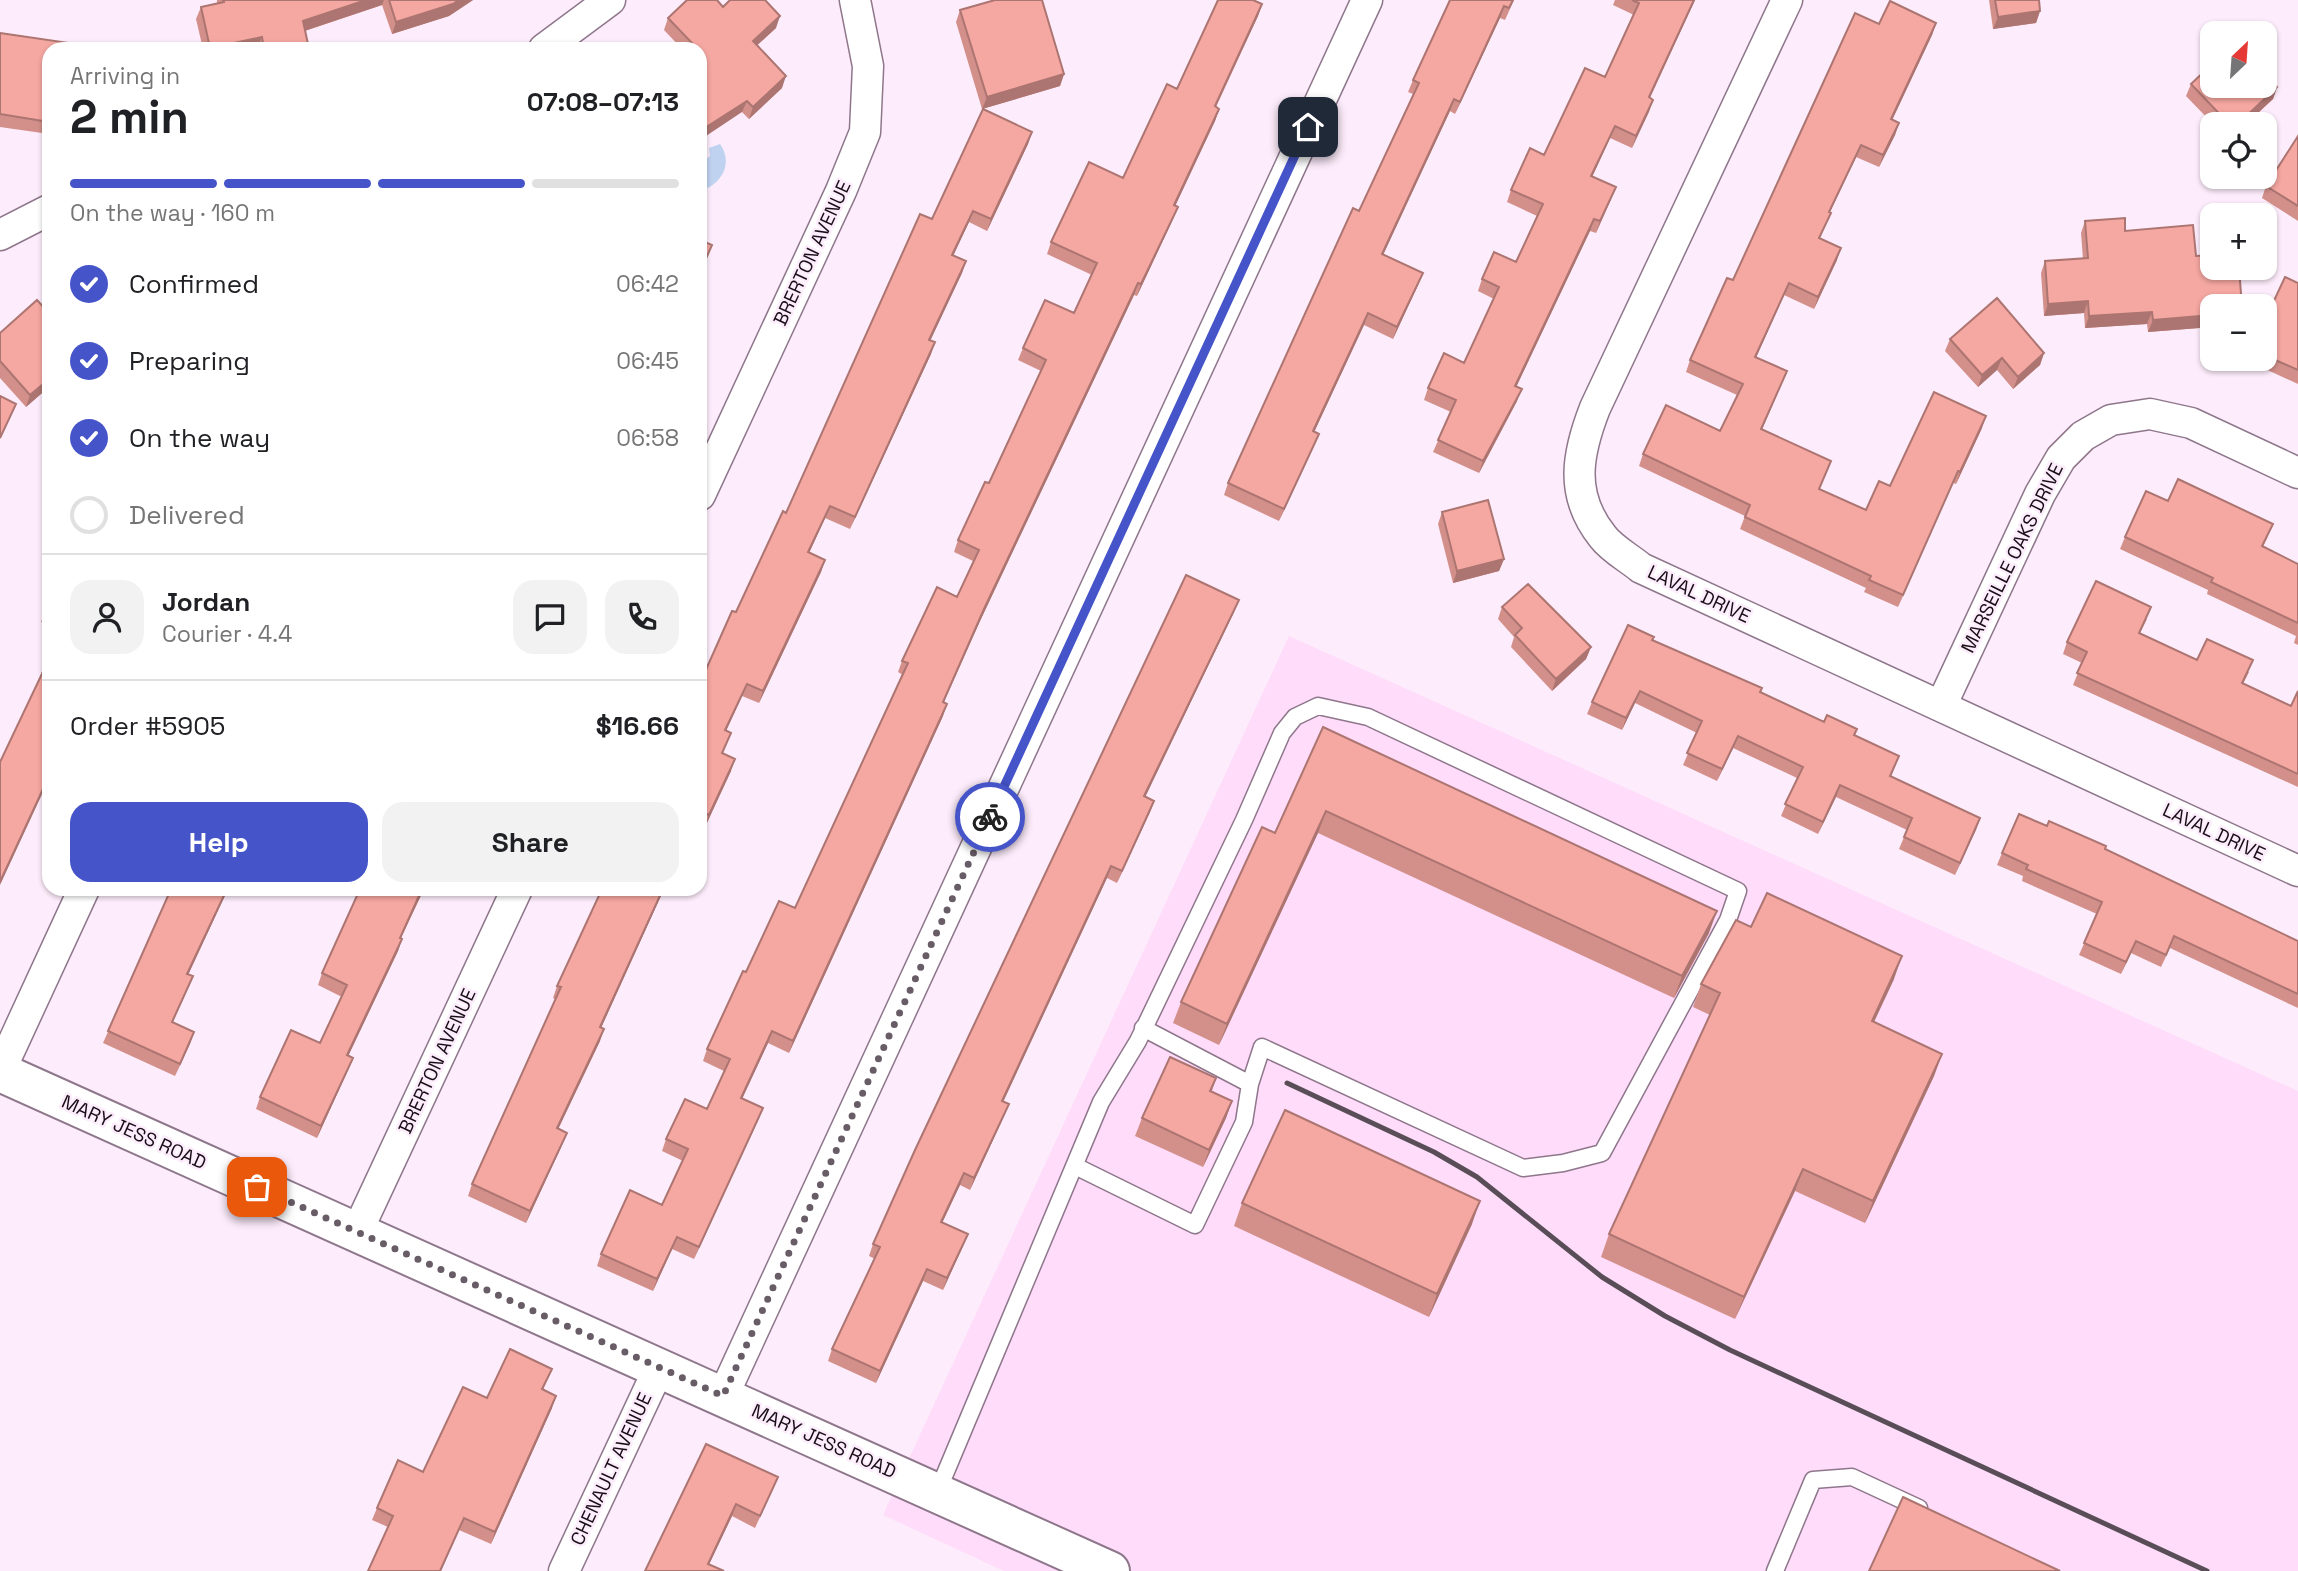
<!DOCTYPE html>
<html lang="en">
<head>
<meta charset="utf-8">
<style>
	:root { --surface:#fff; --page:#f2f2f2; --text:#202124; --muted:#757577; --line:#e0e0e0; --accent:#4554c9 }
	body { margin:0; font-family:"Space Grotesk",sans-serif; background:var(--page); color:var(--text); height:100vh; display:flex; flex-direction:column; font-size:26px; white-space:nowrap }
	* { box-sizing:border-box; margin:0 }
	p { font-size:23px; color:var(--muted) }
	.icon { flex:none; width:38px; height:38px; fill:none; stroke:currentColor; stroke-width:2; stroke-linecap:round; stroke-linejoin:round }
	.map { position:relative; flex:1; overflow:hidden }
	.details { position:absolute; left:42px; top:42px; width:665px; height:854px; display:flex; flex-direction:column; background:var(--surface); border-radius:21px; box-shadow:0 2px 5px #0004 }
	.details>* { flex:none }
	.needle { width:46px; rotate:25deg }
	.buttons { position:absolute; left:2200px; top:21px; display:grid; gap:14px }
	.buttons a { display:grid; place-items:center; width:77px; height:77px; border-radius:14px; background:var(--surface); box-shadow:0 2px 5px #0004; font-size:35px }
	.pin { position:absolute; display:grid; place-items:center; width:60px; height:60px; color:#fff; margin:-30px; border-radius:14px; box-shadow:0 4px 10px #0006 }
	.courier { position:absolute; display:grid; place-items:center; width:70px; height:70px; margin:-35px; border:5px solid #4554c9; border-radius:50%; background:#fff; color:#222; box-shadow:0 2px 9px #0007 }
	.headline em { font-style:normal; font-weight:800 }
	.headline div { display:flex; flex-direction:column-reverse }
	.headline { display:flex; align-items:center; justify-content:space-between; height:119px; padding:0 28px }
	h1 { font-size:46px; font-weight:800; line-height:52px }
	.bar { display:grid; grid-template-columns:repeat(4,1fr); gap:10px 7px; align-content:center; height:84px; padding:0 28px }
	.bar i { height:9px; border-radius:5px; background:var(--line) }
	.bar .current { background:var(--accent) }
	.bar p { grid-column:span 4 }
	.line { display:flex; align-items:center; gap:18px; padding:0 28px; border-top:2px solid var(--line) }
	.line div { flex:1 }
	.round { display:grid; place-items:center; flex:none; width:74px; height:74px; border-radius:21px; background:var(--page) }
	ol { padding:0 28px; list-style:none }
	li { display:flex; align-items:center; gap:21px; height:77px }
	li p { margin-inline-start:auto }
	li .icon { padding:7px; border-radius:50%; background:var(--accent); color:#fff; stroke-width:4 }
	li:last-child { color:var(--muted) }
	li i { width:38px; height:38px; border:4px solid var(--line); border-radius:50% }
	.primary-button { display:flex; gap:14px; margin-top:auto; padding:14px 28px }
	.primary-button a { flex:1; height:80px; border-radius:21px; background:var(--accent); color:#fff; font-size:28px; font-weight:800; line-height:80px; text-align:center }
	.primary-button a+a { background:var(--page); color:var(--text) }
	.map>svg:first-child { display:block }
	.built { fill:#fedcfa }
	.water { fill:#bfd2f0 }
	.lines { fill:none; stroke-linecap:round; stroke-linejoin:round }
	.lane-casing { stroke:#8e768b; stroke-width:19 }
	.street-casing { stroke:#8e768b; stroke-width:33 }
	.secondary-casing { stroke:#8e768b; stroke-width:42 }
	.lane { stroke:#fff; stroke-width:16 }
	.street { stroke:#fff; stroke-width:30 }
	.secondary { stroke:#fff; stroke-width:38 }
	.rail { stroke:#594e58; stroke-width:5 }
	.wall { fill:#d3908a }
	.shaded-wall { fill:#ac7571 }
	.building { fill:#f5a7a1; stroke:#ac7571; stroke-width:2 }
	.done { stroke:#685c66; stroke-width:7; stroke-dasharray:0 12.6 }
	.route { stroke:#4554c9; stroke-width:9 }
	.labels { text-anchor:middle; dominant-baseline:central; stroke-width:5; stroke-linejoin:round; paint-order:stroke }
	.street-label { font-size:19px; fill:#170e16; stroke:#fdecfb }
</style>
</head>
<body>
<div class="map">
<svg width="2298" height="1571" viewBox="0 0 2298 1571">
	<rect width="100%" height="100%" fill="#fdecfb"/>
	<path class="built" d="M1289 636 2298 1091V1571H1004L883 1515Z"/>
	<path class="water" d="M720 144C734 164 721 185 700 191V164L710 156 709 148Z"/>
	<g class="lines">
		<g class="lane-casing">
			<path id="lane" d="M1143 1028 1250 1084
				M937 1493 1101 1102 1138 1041 1244 820 1282 733 1295 717 1318 706 1368 717 1738 891 1728 920 1602 1153 1563 1163 1523 1168 1262 1047 1250 1084 1244 1122 1195 1225 1075 1166
				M1775 1571 1813 1480 1852 1477 1919 1508"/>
		</g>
		<g class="street-casing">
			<path id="street" d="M1787 0 1595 408C1577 454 1569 495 1603 537 1612 549 1629 558 1641 568L2298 871
				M544 49 610 0
				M0 235 49 210
				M700 495 841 191 865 132 868 66 855 0
				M1941 706 2040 494 2061 458 2083 436 2111 420 2150 414 2191 423 2298 473
				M0 1071 84 889
				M357 1232 517 889
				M723 1396 1367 0
				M564 1571 659 1368"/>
		</g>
		<g class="secondary-casing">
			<path id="secondary" d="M0 1072 1110 1571"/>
		</g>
		<use href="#lane" class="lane"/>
		<use href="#street" class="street"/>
		<use href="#secondary" class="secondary"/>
		<path class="rail" d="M1287 1083 1434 1152 1477 1177 1602 1277 1665 1316 1730 1350 2207 1571"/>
	</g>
	<path class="wall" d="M217 0H473L449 16 392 34 382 5 305 31 308 44 306 49H203L196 19 201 7 217 3Z
		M1450 0H1514L1505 20 1500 18 1455 114 1450 111 1383 254 1423 273 1418 285 1393 339 1364 325 1314 432V446L1279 521 1224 495 1228 483 1359 211 1413 94 1408 92 1413 80Z
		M1615 0H1695L1650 98 1653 100 1632 148 1610 138 1592 177 1611 199 1596 233 1590 231 1516 387 1517 401 1479 473 1433 452 1451 412 1424 400 1428 388 1464 363 1494 299 1478 291 1482 279 1516 262 1537 216 1507 202 1511 190 1544 155 1605 77 1634 15 1613 5Z
		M1989 0H2039L2040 11 2036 23 1993 29Z
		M1262 4 1258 16 1216 107 1219 109 1215 121 1175 206 1173 219 1137 296 1134 295 980 621 944 702 943 716 789 1053 768 1043 742 1098 758 1120 694 1259 672 1249 653 1291 597 1266 601 1254 662 1205 683 1161 662 1151 666 1139 707 1109 724 1071 703 1061 707 1049 746 972 795 908 903 675 898 672 902 661 957 597 973 561 954 552 958 540 989 483 1041 371 1018 360 1023 348 1074 313 1092 275 1047 254 1051 242 1123 178 1177 89Z
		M723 7 776 28 757 45 782 88 749 119 742 112 700 49H682L664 30 668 18Z
		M960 10 1064 74 1060 86 982 109 956 22Z
		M1936 23 1932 35 1892 120 1899 123 1895 135 1879 167 1856 157 1830 212 1831 213 1820 238 1837 260 1814 309 1784 295 1756 357 1782 383 1762 429 1831 461 1819 489 1866 510 1890 486 1982 428 1956 484 1953 483 1898 607 1864 592 1866 588 1740 529 1745 516 1639 466 1643 454 1720 431 1737 395 1686 372 1690 360 1733 280 1879 24Z
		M0 33 49 49V134L0 127Z
		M2191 84 2277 87 2273 99 2246 124H2213L2186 96Z
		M1032 132 1028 144 987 231 969 222 953 255 966 261 962 273 930 340 931 354 850 529 825 518 809 553 825 560 821 572 759 703 742 696 726 731 731 733 723 753 731 771 705 827 700 825V683L786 513 932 219Z
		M2298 136V221L2262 198 2266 186Z
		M2085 221 2125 231 2196 256 2212 306V327L2148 332 2147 324 2085 328 2084 313 2044 316 2041 273 2045 261 2083 259 2081 233Z
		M2298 283V384L2248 361V359H2264V322Z
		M49 313V387L26 407 0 378V333Z
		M1950 339 2044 353 2040 365 2013 389 1997 370 1978 387 1945 351Z
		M2168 501 2268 536 2263 547 2298 564V645L2294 643 2296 636 2207 594 2208 590 2120 549 2125 537Z
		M1442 512 1504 559 1499 571 1453 583 1438 524Z
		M49 603V625L41 622Z
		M1502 607 1591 647 1586 659 1552 691 1511 647 1514 637 1498 619Z
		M1234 612 1145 796 1154 801 1150 812 1117 883 1107 878 1003 1101 1009 1104 1004 1116 970 1190 960 1185 942 1222 968 1234 963 1246 943 1290 923 1281 876 1383 828 1361 832 1349 875 1259 869 1256 873 1244Z
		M2147 619 2140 633 2197 660 2249 672 2243 684 2291 706 2298 691V787L2073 685 2082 663 2063 654 2067 642Z
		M1653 640 1760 692 1899 756 1891 777 1980 818 1955 875 1899 849 1907 830 1836 797 1818 834 1781 816 1797 778 1733 748 1717 781 1683 765 1697 733 1635 703 1622 730 1587 714 1592 702Z
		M1323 727 1709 933 1674 998 1318 833 1219 1045 1173 1023 1181 1002 1275 833Z
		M2105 849 2298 941V1008L2170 948 2161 967 2131 953 2121 974 2079 955 2097 914 2022 881 2023 876 1997 865 2002 853Z
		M171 889H228L188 974V988L173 1022 194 1032 175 1076 103 1043Z
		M424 889 401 938 402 939 398 951 348 1056V1070L317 1138 256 1109 260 1097 320 1043 342 997 318 985 322 973Z
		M664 889 601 1028 600 1041 558 1129 562 1145 526 1223 468 1196 472 1184 555 999 553 998 557 986Z
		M1751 927 1894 979 1874 1022 1942 1054 1934 1076 1865 1223 1795 1191 1735 1319 1601 1257 1609 1234 1710 1015 1693 1007 1701 984Z
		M1216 1078 1212 1091 1232 1101 1226 1118 1203 1167 1135 1136 1142 1118Z
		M1242 1203 1472 1224 1429 1317 1234 1226Z
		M552 1369 543 1390 552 1408 491 1544 459 1530 388 1527 372 1520 377 1508 423 1472 487 1398Z
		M706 1444 773 1489 755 1528 732 1516 709 1564 645 1571Z"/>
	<path class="shaded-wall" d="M366 0H384L382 5 298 33 303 21Z
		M459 0H473L449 16 392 34 396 22Z
		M1694 0H1695L1644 109 1649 97Z
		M1262 4 1258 16 1210 118 1215 106Z
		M1504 6 1500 18 1455 114 1460 102Z
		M2040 11 2036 23 1993 29 1998 17Z
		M780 16 776 28 749 53 753 41Z
		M1936 23 1932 35 1887 131 1891 119Z
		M262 37 257 49H210V48Z
		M308 44 306 49H287Z
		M1064 74 1060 86 982 109 987 97Z
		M786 76 782 88 749 119 753 107Z
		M2277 87 2273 99 2246 124H2238Z
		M1454 99 1450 111 1378 266 1382 254Z
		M1653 100 1649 112 1632 148 1636 136Z
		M747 101 742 112 700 140V131Z
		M1219 109 1215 121 1170 217 1174 205Z
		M1899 123 1895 135 1879 167 1883 155Z
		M1615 126 1610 138 1587 188 1591 176Z
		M1032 132 1028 144 987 231 991 219Z
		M1861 145 1856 157 1824 224 1829 212Z
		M1616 187 1611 199 1596 233 1600 221Z
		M1178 207 1173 219 1137 296 1141 284Z
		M973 211 969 222 948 267 952 255Z
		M1594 219 1590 231 1511 398 1515 386Z
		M1841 248 1837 260 1814 309 1818 297Z
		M966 261 962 273 925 352 929 340Z
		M1423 273 1418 285 1393 339 1397 327Z
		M1138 283 1134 295 980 621 938 714 984 609Z
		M1789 283 1784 295 1751 369 1755 357Z
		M2088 301 2084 313 2044 316 2048 304Z
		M2152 312 2147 324 2085 328 2089 316Z
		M1368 313 1364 325 1309 443 1313 431Z
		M2212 315V327L2148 332 2153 320Z
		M935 342 931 354 850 529 855 517Z
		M2044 353 2040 365 2013 389 2018 377Z
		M2002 358 1997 370 1978 387 1982 375Z
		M1787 371 1782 383 1757 441 1761 429Z
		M49 379V387L26 407 30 395Z
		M1522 389 1517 401 1479 473 1483 461Z
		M1986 416 1982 428 1956 484 1960 472Z
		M1319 434 1314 446 1279 521 1284 509Z
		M1958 471 1953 483 1898 607 1903 595Z
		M830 506 825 518 804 564 808 552Z
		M1504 559 1499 571 1453 583 1457 571Z
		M825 560 821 572 759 703 763 691Z
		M1239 600 1234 612 1140 808 1144 796Z
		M1591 647 1586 659 1552 691 1556 679Z
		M747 684 742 696 721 742 725 730Z
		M1640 691 1635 703 1622 730 1626 718Z
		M947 704 943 716 789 1053 793 1041Z
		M1738 736 1733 748 1717 781 1722 769Z
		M735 759 731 771 705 827 709 815Z
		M49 776V779L0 885V882Z
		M1840 785 1836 797 1818 834 1823 822Z
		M1154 801 1150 812 1117 883 1122 871Z
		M1326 811 1318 833 1219 1045 1227 1024Z
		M1980 818 1976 830 1955 875 1960 863Z
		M1111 866 1107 878 998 1113 1002 1101Z
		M227 889H228L183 986 187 974Z
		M422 889H424L395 950 400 938Z
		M663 889H664L596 1039 600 1027Z
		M1717 911 1709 933 1674 998 1682 976Z
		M402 939 398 951 343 1067 347 1055Z
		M2136 941 2131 953 2121 974 2126 962Z
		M1902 956 1894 979 1864 1043 1872 1021Z
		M604 1029 600 1041 553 1140 557 1128Z
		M772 1031 768 1043 737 1110 741 1098Z
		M194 1032 190 1044 175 1076 180 1064Z
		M1942 1054 1934 1076 1865 1223 1873 1201Z
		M353 1058 348 1070 317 1138 321 1126Z
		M1232 1101 1226 1118 1203 1167 1209 1150Z
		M1009 1104 1004 1116 970 1190 974 1178Z
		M763 1108 758 1120 694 1259 699 1247Z
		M567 1133 562 1145 526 1223 530 1211Z
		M1803 1169 1795 1191 1735 1319 1744 1297Z
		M964 1173 960 1185 937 1234 941 1222Z
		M1480 1201 1472 1224 1429 1317 1437 1294Z
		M968 1234 963 1246 943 1290 947 1278Z
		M677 1237 672 1249 653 1291 657 1279Z
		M927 1269 923 1281 876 1383 880 1371Z
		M556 1396 552 1408 491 1544 495 1532Z
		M736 1504 732 1516 706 1571 708 1564Z
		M464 1518 459 1530 441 1571H440Z"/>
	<path class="building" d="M223 0H366L303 21 308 44 287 49H264L262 37 210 48 201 7 224 2Z
		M389 0H459L453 4 396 22Z
		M687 0H717L723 7 730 0H765L780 16 753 41 786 76 753 107 747 101 700 131V49H686L693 44 668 18Z
		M995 0H1042L1064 74 987 97 960 10Z
		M1218 0H1253L1262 4 1215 106 1219 109 1174 205 1178 207 1141 284 1138 283 984 609 943 702 947 704 793 1041 772 1031 741 1098 763 1108 699 1247 677 1237 657 1279 601 1254 630 1190 662 1205 688 1149 666 1139 685 1099 707 1109 730 1059 707 1049 743 971 746 972 779 901 795 908 908 663 902 661 937 587 957 597 979 550 958 540 985 482 989 483 1046 360 1023 348 1045 300 1074 313 1097 263 1051 242 1089 162 1123 178 1167 84 1177 89Z
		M1450 0H1513L1509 8 1504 6 1460 102 1454 99 1382 254 1423 273 1397 327 1368 313 1313 431 1319 434 1284 509 1228 483 1353 208 1359 211 1419 83 1413 80Z
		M1632 0H1694L1649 97 1653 100 1636 136 1615 126 1591 176 1616 187 1600 221 1594 219 1515 386 1522 389 1483 461 1438 440 1456 400 1428 388 1444 353 1464 363 1499 287 1482 279 1494 252 1516 262 1543 204 1511 190 1530 148 1544 155 1585 68 1605 77 1639 3Z
		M1995 0H2039L2040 11 1998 17Z
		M1890 1 1936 23 1891 119 1899 123 1883 155 1861 145 1829 212 1831 213 1819 238 1841 248 1818 297 1789 283 1755 357 1787 371 1761 429 1831 461 1819 489 1866 510 1879 481 1890 486 1934 392 1986 416 1960 472 1958 471 1903 595 1869 580 1871 576 1745 517 1750 505 1643 454 1666 405 1720 431 1743 384 1690 360 1727 278 1733 280 1855 13 1879 24Z
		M0 33 69 43 68 49H49V122L0 114Z
		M2212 64V86H2264V74L2277 87 2238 124H2229L2191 84Z
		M983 109 1032 132 991 219 973 211 952 255 966 261 929 340 935 342 855 517 830 506 808 552 825 560 763 691 747 684 725 730 731 733 722 753 735 759 709 815 700 811V683L732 611 736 612 783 511 786 513 920 214 932 219Z
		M2298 136V206L2266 186Z
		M2125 218V231L2193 225 2196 256 2212 255V268H2239L2242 306H2212V315L2153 320 2152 312 2089 316 2088 301 2048 304 2045 261 2088 258 2085 221Z
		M700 240 712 245 700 272Z
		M2285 277 2298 283V370L2264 355V322Z
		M1997 298 2044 353 2018 377 2002 358 1982 375 1950 339Z
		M37 300 49 313V379L30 395 0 361V333Z
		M0 396 16 404 0 438Z
		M2178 479 2273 524 2262 546 2298 564V623L2211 582 2213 578 2125 537 2146 491 2168 501Z
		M1488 500 1504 559 1457 571 1442 512Z
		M1186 575 1239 600 1144 796 1154 801 1122 871 1111 866 1002 1101 1009 1104 974 1178 964 1173 941 1222 968 1234 947 1278 927 1269 880 1371 832 1349 880 1247 873 1244 915 1150Z
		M2096 581 2151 607 2139 633 2197 660 2207 639 2253 660 2242 683 2291 706 2298 691V774L2077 673 2087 652 2067 642Z
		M1528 584 1591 647 1556 679 1515 635 1522 628 1502 607Z
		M1628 625 1654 637 1652 640 1762 688 1760 692 1824 722 1827 715 1857 729 1854 735 1899 756 1890 776 1980 818 1960 863 1904 837 1912 818 1840 785 1823 822 1785 804 1803 767 1738 736 1722 769 1687 753 1702 721 1640 691 1626 718 1592 702Z
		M49 659V776L0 882V762Z
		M1323 727 1717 911 1682 976 1326 811 1227 1024 1181 1002 1262 827 1275 833Z
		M2019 814 2047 826 2049 821 2106 846 2105 849 2298 941V994L2174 936 2166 955 2136 941 2126 962 2084 943 2102 902 2026 869 2028 865 2002 853Z
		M171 889H227L187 974 193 976 172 1022 194 1032 180 1064 108 1031Z
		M360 889H422L400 938 402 939 347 1055 353 1058 321 1126 260 1097 291 1030 320 1043 347 985 322 973Z
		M602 889H663L600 1027 604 1029 557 1128 567 1133 530 1211 472 1184 561 987 557 986Z
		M1767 893 1902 956 1872 1021 1942 1054 1873 1201 1803 1169 1744 1297 1609 1234 1720 993 1701 984 1736 920 1751 927Z
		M1170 1057 1216 1078 1210 1091 1232 1101 1209 1150 1142 1118Z
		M1285 1110 1480 1201 1437 1294 1242 1203Z
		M510 1349 552 1369 542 1389 556 1396 495 1532 464 1518 440 1571H368L393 1516 377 1508 398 1460 423 1472 463 1387 487 1398Z
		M706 1444 778 1477 760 1516 736 1504 708 1564 724 1571H645Z
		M1903 1497 2060 1571H1869Z"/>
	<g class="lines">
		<path class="done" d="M257 1187 723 1396 990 817"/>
		<path class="route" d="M990 817 1308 127"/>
	</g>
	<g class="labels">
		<g class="street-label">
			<text transform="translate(812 253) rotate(-65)">BRERTON AVENUE</text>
			<text transform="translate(2012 558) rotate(-64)">MARSEILLE OAKS DRIVE</text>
			<text transform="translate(1699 594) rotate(25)">LAVAL DRIVE</text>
			<text transform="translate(2214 832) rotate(25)">LAVAL DRIVE</text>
			<text transform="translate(437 1061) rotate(-65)">BRERTON AVENUE</text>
			<text transform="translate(134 1132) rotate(24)">MARY JESS ROAD</text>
			<text transform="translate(824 1441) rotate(24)">MARY JESS ROAD</text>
			<text transform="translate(611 1469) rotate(-65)">CHENAULT AVENUE</text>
		</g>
	</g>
</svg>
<div class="buttons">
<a><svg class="needle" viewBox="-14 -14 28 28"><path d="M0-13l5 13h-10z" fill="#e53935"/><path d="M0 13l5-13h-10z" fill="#757577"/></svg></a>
<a><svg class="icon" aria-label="locate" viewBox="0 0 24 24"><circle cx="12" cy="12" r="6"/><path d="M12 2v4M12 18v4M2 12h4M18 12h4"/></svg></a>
<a>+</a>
<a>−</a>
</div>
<div class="pin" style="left:257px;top:1187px;background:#ea580c"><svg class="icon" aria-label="bag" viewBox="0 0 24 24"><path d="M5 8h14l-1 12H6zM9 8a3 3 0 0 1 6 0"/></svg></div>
<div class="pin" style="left:1308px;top:127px;background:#1f2937"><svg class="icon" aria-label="home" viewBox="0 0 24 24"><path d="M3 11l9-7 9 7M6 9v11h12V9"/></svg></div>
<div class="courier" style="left:990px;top:817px"><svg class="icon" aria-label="bike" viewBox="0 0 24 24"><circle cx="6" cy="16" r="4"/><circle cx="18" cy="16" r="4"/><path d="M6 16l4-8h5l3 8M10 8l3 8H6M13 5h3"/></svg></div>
<section class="details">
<div class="headline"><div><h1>2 min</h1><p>Arriving in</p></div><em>07:08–07:13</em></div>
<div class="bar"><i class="current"></i><i class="current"></i><i class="current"></i><i></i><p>On the way · 160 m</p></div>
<ol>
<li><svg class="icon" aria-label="check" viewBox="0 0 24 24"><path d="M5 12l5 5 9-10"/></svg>Confirmed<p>06:42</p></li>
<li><svg class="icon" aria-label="check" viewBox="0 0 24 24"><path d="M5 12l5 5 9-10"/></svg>Preparing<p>06:45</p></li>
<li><svg class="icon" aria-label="check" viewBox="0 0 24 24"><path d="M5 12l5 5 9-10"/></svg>On the way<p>06:58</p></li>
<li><i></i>Delivered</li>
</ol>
<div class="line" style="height:126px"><a class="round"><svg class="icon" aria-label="person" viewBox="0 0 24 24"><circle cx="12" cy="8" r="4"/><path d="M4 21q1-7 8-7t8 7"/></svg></a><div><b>Jordan</b><p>Courier · 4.4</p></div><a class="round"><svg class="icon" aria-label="chat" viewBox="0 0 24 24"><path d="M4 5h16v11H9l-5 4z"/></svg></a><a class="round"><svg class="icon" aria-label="phone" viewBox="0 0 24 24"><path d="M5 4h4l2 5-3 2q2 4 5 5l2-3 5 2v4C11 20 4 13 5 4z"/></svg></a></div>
<div class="line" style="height:91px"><div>Order #5905</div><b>$16.66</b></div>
<div class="primary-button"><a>Help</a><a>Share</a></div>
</section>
</div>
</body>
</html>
